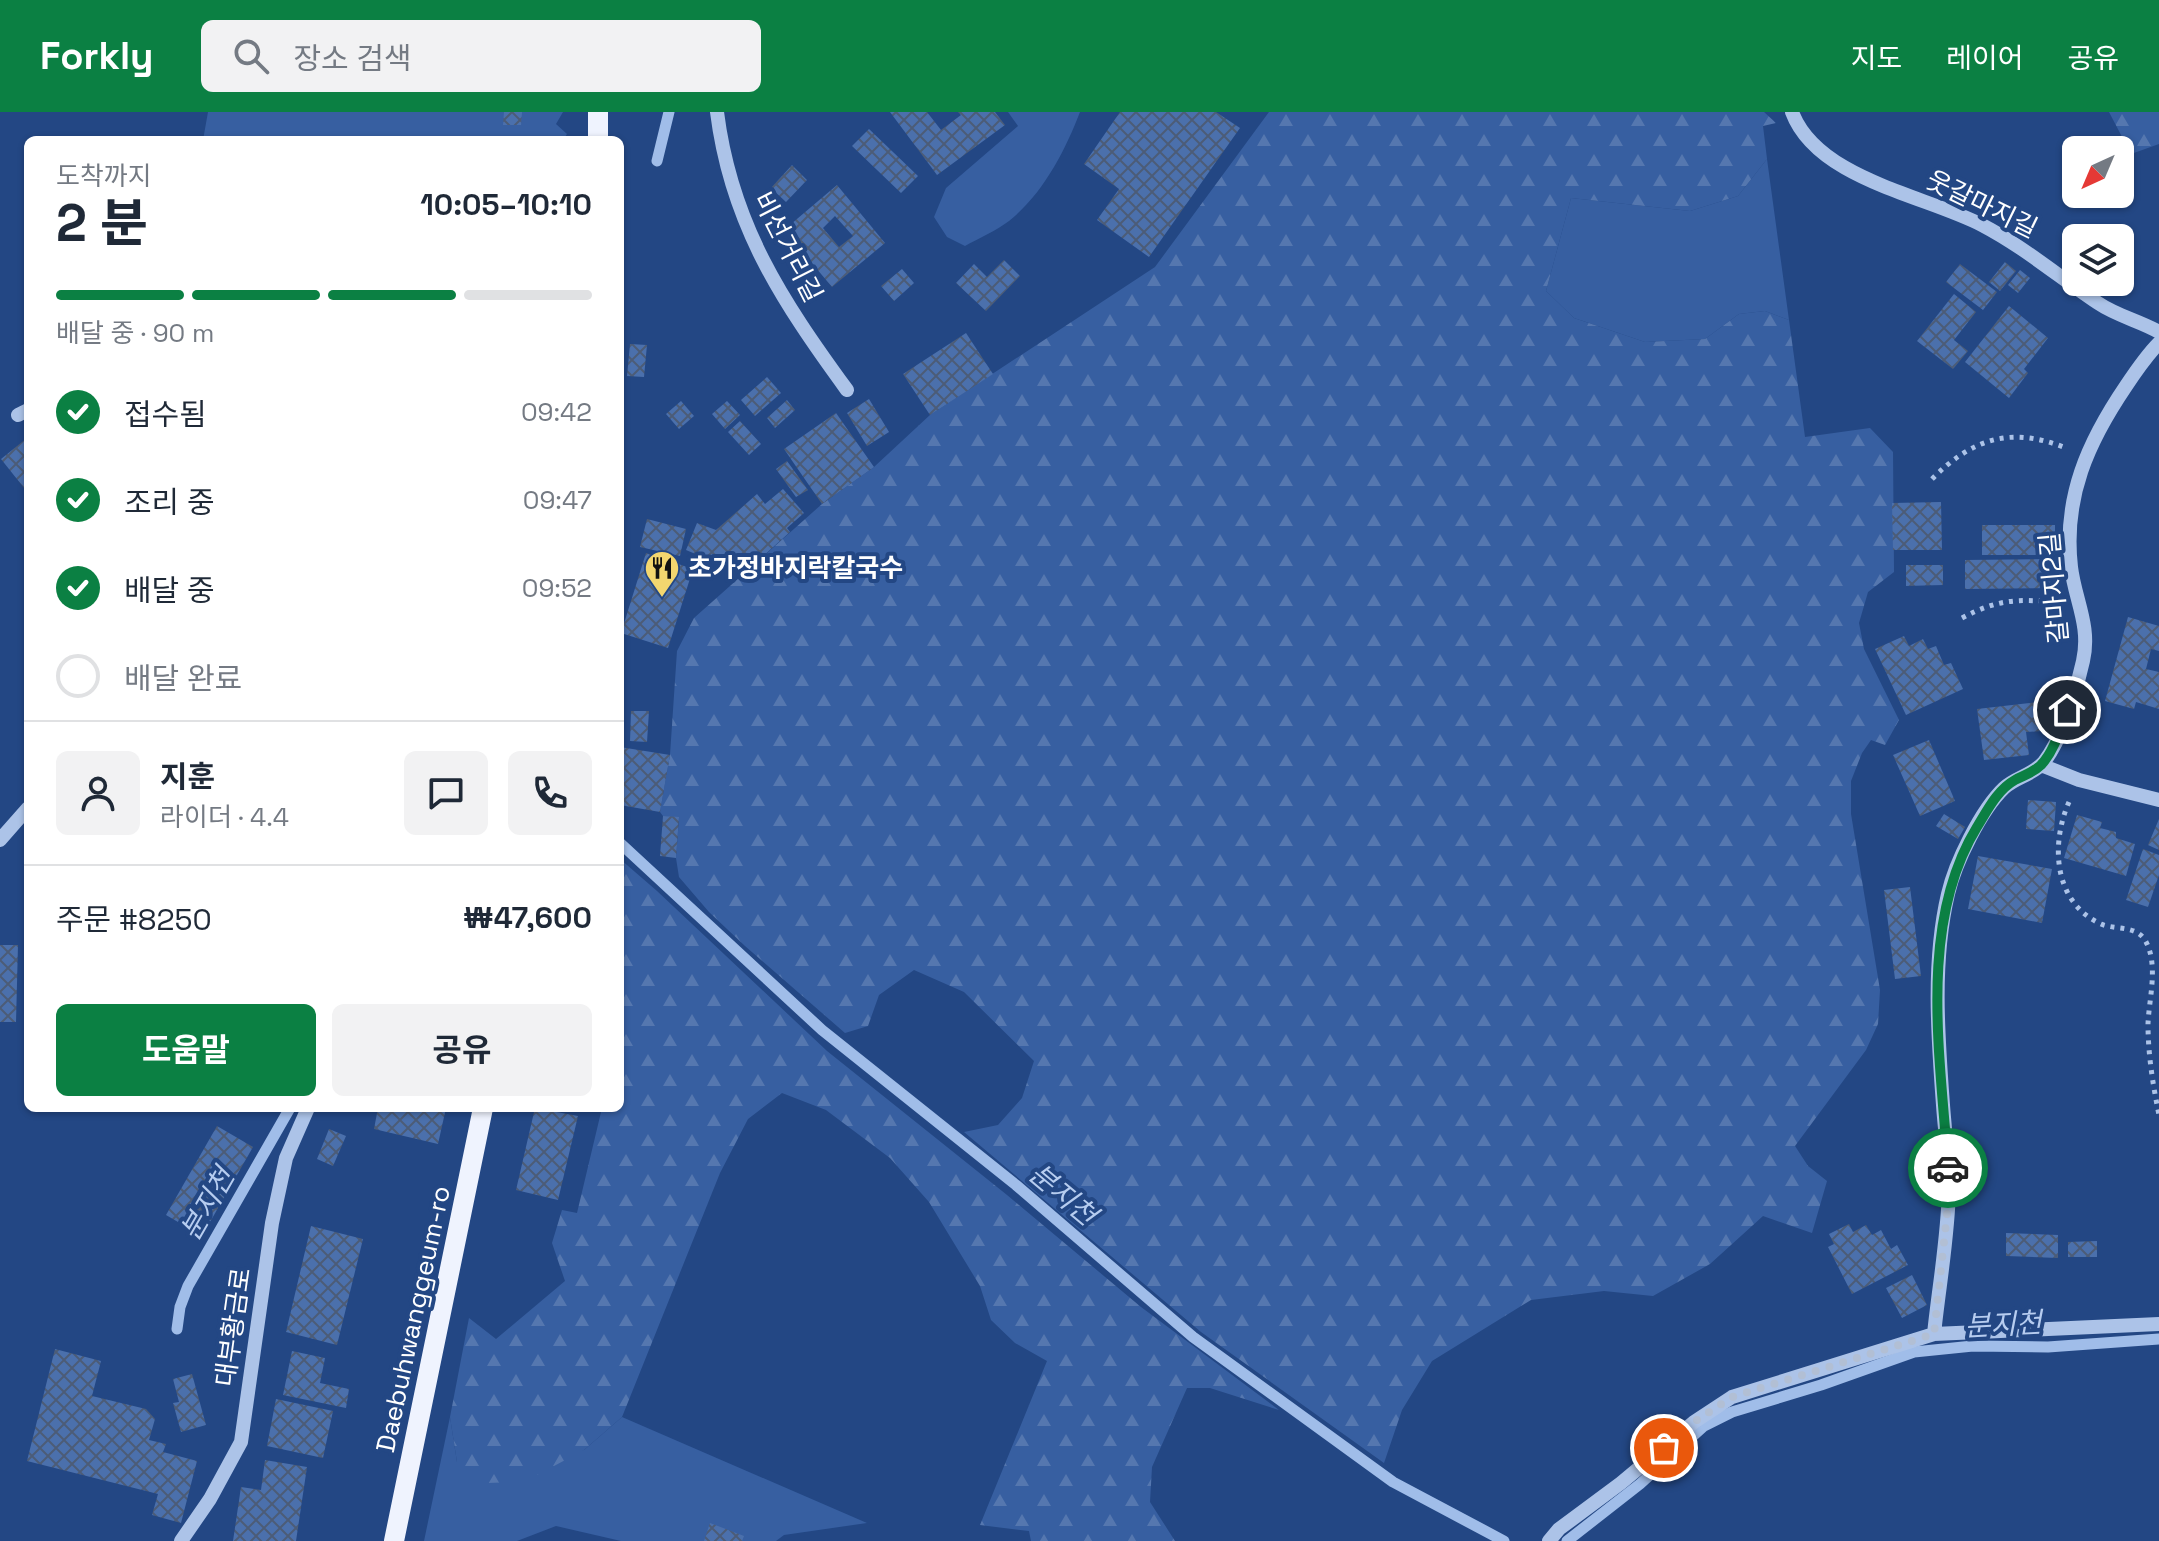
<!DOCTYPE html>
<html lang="ko">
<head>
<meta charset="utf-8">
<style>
	:root { --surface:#fff; --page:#f2f2f3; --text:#1f2937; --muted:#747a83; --line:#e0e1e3; --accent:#0b8043 }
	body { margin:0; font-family:"Space Grotesk","Noto Sans KR",sans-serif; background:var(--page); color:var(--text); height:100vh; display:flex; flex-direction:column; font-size:30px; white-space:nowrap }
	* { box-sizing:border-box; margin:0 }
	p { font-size:26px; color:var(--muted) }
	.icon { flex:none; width:44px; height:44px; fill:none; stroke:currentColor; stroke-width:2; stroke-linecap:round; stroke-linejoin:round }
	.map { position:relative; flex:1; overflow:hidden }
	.details { position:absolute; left:24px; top:24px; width:600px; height:976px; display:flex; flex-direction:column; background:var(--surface); border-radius:12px; box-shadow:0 2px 6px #0004 }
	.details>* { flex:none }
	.needle { width:52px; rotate:224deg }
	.buttons { position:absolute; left:2062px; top:24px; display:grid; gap:16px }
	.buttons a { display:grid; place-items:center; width:72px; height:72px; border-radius:12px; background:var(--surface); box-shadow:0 2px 6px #0004; font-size:40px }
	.pin { position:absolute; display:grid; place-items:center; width:68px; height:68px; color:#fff; margin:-34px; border:4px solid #fff; border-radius:50%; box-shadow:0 2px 8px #0007 }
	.courier { position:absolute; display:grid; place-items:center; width:80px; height:80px; margin:-40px; border:6px solid #0b8043; border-radius:50%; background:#fff; color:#222; box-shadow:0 2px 10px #0007 }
	.summary em { font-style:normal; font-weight:700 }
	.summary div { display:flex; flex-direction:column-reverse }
	.summary { display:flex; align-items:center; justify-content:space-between; height:136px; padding:0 32px }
	h1 { font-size:52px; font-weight:700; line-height:60px }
	.bar { display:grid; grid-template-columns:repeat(4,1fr); gap:12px 8px; align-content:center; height:96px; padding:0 32px }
	.bar i { height:10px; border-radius:6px; background:var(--line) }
	.bar .active { background:var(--accent) }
	.bar p { grid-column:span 4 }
	.line { display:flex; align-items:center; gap:20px; padding:0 32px; border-top:2px solid var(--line) }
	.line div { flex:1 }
	.round { display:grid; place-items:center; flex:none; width:84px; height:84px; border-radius:12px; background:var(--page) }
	ol { padding:0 32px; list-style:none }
	li { display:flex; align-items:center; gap:24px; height:88px }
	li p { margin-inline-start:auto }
	li .icon { padding:8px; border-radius:50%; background:var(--accent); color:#fff; stroke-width:4 }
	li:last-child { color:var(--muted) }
	li i { width:44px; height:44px; border:4px solid var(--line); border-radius:50% }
	.action { display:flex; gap:16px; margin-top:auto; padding:16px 32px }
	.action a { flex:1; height:92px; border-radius:12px; background:var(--accent); color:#fff; font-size:32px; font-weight:700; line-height:92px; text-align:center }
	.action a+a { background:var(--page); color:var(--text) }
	header { display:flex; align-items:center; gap:48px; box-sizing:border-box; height:112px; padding:0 40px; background:var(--accent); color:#fff }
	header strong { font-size:38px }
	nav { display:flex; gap:44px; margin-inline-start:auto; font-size:28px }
	.search { width:560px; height:72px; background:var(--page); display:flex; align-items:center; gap:20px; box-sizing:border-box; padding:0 28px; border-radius:12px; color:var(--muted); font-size:30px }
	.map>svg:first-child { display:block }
	.grass { fill:#375fa1 }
	.forest { fill:url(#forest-firs) }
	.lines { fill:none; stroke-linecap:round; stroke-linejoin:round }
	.stream { stroke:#a0bde9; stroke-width:11 }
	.building { fill:url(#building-cross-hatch); fill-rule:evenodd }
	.path { stroke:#acc3e8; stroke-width:5; stroke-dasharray:4 6; stroke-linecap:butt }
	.minor { stroke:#acc3e8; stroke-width:14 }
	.major { stroke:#eff3fe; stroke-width:20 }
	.done { stroke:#b2bfd4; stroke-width:8; stroke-dasharray:0 14.4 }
	.route { stroke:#0b8043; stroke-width:10 }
	.labels { text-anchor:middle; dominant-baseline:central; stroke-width:8; stroke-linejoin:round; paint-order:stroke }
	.street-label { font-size:26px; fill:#fff; stroke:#234784 }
	.poi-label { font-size:26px; font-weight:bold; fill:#fff; stroke:#234784; text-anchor:start }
	.water-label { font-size:28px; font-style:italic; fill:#b7cdf0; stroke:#234784 }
</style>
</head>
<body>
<header>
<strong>Forkly</strong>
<div class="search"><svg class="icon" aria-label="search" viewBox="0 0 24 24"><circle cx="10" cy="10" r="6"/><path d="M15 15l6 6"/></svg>장소 검색</div>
<nav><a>지도</a><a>레이어</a><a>공유</a></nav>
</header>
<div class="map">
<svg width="2159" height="1429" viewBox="0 0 2159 1429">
	<defs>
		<pattern id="forest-firs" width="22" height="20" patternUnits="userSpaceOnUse" patternTransform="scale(2)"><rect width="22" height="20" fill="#375fa1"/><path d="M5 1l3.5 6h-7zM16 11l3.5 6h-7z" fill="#5577af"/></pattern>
		<pattern id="building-cross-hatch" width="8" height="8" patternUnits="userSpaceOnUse" patternTransform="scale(2)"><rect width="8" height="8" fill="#4b70ac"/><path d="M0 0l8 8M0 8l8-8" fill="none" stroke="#4c5c77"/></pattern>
	</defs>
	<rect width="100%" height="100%" fill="#234784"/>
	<path class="grass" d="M208 0H563L556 12 567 22 563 28H203Z
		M1008 0H1080C1065 39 1043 82 1009 109 996 119 979 126 965 134L947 125 934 105 946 76 1018 14Z
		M1767 47 1789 208 1765 199 1739 202 1705 227 1645 230 1574 206 1546 179 1571 86 1690 99 1738 84Z
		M450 1305 457 1350 584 1338 622 1305 867 1411 784 1423 776 1429H621L556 1414 517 1429H424Z"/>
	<path class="forest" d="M1269 0H1764L1776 11 1763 14 1767 47 1738 84 1690 99 1571 86 1546 179 1574 206 1645 230 1705 227 1739 202 1765 199 1789 208 1805 325 1870 316 1893 340 1894 460 1868 480 1859 511 1864 537 1899 608 1885 633 1871 628 1862 641 1851 669V702L1880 878 1878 912 1866 938 1795 1034 1808 1054 1827 1069 1812 1121 1763 1104 1710 1152 1653 1184 1604 1179 1531 1188 1432 1249 1402 1298 1384 1351 1201 1220 964 1020 998 1013 1022 986 1034 949 964 880 914 858 879 883 868 914 845 921 745 834 709 800 679 765 676 746 679 706 663 704 660 700 670 643 677 539 694 506 822 392 874 355 930 303 1155 155Z
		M2109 0H2159V32L2131 42Z
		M620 747 657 779 827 939 1007 1083 1141 1195 1279 1298 1210 1276H1187L1152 1355 1150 1390 1175 1429H1031L1029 1419 980 1413 1047 1249 1015 1231 991 1208 980 1174 929 1090 890 1046 826 998 782 981 748 1007 720 1061 622 1305 584 1338 524 1370 486 1371 457 1350 450 1305 469 1206 496 1227 565 1169 552 1131 562 1098 577 1101 602 996H620Z"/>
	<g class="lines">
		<path class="stream" d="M657 49 669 0
			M620 731 822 918 1016 1073 1193 1225 1393 1370 1504 1429
			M177 1217 180 1195 188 1174 290 996
			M1567 1429 1640 1372 1704 1314 1732 1300 1821 1273 1914 1240 1973 1234 2048 1235 2159 1227"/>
	</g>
	<path class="building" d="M504 0H522L521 13H503Z
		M890 0H927L941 18 961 3 958 0H995L1005 13 937 63Z
		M1120 0H1216L1240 16 1149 145 1097 108 1119 77 1084 52Z
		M869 17 918 64 901 81 852 34Z
		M792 53 807 68 786 90 771 76Z
		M837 73 885 131 832 175 784 118ZM835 104 853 124 839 135 823 116Z
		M1004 148 1020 164 986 199 956 171 974 152 987 165Z
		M2005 150 2016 159 2000 179 1989 170Z
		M1960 152 1997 180 1983 198 1946 170Z
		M902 157 914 171 894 189 881 174Z
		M2020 158 2030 166 2018 181 2008 173Z
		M1954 182 1976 200 1954 228 1968 239 1953 257 1917 229Z
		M2009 194 2048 226 2024 257 2028 261 2009 286 1965 250Z
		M966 221 993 262 930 303 903 262Z
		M630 232 647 233 644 265 627 264Z
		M767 265 781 281 755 304 741 288Z
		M869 287 889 320 867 334 847 301Z
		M787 288 795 298 775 316 767 306Z
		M681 289 694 304 679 317 666 302Z
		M727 289 740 303 725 317 712 302Z
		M836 301 874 355 822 392 784 337Z
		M740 309 761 332 749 343 728 320Z
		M27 326 28 328V381L1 347Z
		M787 349 808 378 796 385 776 357Z
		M783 377 804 401 787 416 790 420 743 462 686 438 697 411 716 418 757 382 765 392Z
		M1941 390 1942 438H1893L1892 391Z
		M647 407 686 417 680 444 640 435Z
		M1982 413H2055V443H1982Z
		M646 441 693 457 668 536 621 521Z
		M2058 447V476L1965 477V448Z
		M1906 453H1943V473L1906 474Z
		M2128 505 2159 514V539L2151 537 2146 557 2159 560V597L2136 590 2134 597 2105 589Z
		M1904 524 1909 534 1923 527 1928 537 1936 534 1944 553 1951 551 1963 577 1906 603 1875 537Z
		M2038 590 2042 619 2026 620 2029 643 1984 648 1977 597Z
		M631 599H649L647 630 630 629Z
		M1929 628 1955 689 1920 704 1893 643Z
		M620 635 670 643 660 700 620 693Z
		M2028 688 2056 690 2054 719 2026 717Z
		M1944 702 1965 715 1958 727 1936 714Z
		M2077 703 2102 710 2100 716 2116 720V726L2135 732 2126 764 2064 746Z
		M663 704 679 705 676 746 660 744Z
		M2159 707V738L2148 733Z
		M2143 737 2159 743V763L2148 795 2126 788Z
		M1978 744 2052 757 2042 811 1968 797Z
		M1910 775 1921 864 1895 867 1884 778Z
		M0 833H18L16 910H0Z
		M378 996H446L438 1032 374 1017Z
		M535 996 578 1004 558 1088 516 1078Z
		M217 1014 253 1035 202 1124 166 1103Z
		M329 1017 346 1024 333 1054 317 1047Z
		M1849 1112 1853 1120 1866 1113 1872 1123 1881 1118 1891 1137 1897 1133 1908 1153 1852 1182 1828 1135 1834 1132 1829 1122Z
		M311 1114 363 1127 337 1233 286 1220Z
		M2006 1121 2058 1123V1146L2006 1144Z
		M2097 1129V1145H2068V1130Z
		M1912 1163 1927 1193 1902 1206 1886 1176Z
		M55 1237 101 1249 92 1284 146 1297 155 1307 149 1328 166 1332 163 1340 197 1349 181 1411 152 1403 158 1382 27 1349Z
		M292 1239 325 1246 320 1271 349 1277 346 1296 283 1283Z
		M192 1262 206 1313 181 1320 173 1291 179 1290 173 1267Z
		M276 1287 333 1299 323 1346 267 1334Z
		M265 1348 307 1355 296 1429H233L241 1375 261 1378Z
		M710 1411 744 1424 742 1429H704Z"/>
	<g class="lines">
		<path class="path" d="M1932 367C1973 326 2011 314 2066 336
			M1962 506C1998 487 2017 487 2056 490
			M2069 690C2050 733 2054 791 2101 812 2115 818 2135 813 2145 828 2159 852 2149 886 2148 912 2148 943 2153 973 2159 1003"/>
		<path class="minor" d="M717 0C731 112 782 189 847 278
			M1792 0C1817 67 1924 83 1982 113 2024 135 2059 165 2098 191 2117 204 2140 209 2159 220
			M18 303 28 298
			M2041 653 2079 668 2159 688
			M0 728 28 696
			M1934 1222C1939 1174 1948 1125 1949 1077 1949 1049 1945 1021 1943 993 1938 925 1932 850 1948 782 1955 751 1981 698 2004 676 2016 665 2033 663 2044 650 2063 625 2076 579 2083 549 2091 514 2075 488 2071 455 2063 385 2088 330 2126 274 2136 259 2146 244 2159 231
			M181 1429 210 1387 241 1330 272 1111 286 1046 308 996
			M1549 1429 1559 1417 1621 1371 1694 1310 1732 1285 1934 1222 2159 1212"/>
		<path class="major" d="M598 0V28
			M394 1429 483 996"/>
	</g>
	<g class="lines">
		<path class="done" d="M1664 1336 1694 1310 1732 1285 1934 1222 1947 1102 1948 1056"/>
		<path class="route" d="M1948 1056C1941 947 1917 813 1977 715 1987 699 1997 678 2015 668 2024 663 2033 661 2041 653 2055 638 2060 617 2067 598"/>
	</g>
	<defs>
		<g id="restaurant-pin" transform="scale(1.8)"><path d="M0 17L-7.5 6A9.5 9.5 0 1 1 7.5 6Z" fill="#f3d66f" stroke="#234784"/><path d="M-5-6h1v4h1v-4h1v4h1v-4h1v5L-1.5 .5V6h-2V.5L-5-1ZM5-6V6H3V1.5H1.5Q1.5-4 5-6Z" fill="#111"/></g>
	</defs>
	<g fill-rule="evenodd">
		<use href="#restaurant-pin" x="662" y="456"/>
	</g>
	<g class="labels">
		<g class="street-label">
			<text transform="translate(1982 92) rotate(26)">웃갈마지길</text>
			<text transform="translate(788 135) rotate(63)">비선거리길</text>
			<text transform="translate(2054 476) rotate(-95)">갈마지2길</text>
			<text transform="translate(413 1207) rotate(-78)">Daebuhwanggeum-ro</text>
			<text transform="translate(233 1215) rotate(-82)">대부황금로</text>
		</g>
		<g class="poi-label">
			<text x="688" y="456">초가정바지락칼국수</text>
		</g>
		<g class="water-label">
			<text transform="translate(1063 1082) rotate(40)">분지천</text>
			<text transform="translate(207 1092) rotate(-60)">분지천</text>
			<text transform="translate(2003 1212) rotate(-3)">분지천</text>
		</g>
	</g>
</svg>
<div class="buttons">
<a><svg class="needle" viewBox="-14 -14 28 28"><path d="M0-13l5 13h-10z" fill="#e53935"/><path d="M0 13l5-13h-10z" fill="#747a83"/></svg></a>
<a><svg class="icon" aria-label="layers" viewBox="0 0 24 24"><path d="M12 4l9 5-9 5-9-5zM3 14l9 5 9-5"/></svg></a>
</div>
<div class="pin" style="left:1664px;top:1336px;background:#ea580c"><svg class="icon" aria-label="bag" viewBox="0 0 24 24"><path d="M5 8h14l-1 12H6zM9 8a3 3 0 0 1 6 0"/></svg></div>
<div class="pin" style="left:2067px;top:598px;background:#1f2937"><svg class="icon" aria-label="home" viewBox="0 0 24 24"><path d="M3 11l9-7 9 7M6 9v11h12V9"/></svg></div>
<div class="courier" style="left:1948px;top:1056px"><svg class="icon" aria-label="car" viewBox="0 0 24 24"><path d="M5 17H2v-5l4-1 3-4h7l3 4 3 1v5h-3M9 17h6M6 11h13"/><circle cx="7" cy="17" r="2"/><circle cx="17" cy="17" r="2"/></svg></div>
<section class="details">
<div class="summary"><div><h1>2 분</h1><p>도착까지</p></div><em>10:05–10:10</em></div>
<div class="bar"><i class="active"></i><i class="active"></i><i class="active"></i><i></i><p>배달 중 · 90 m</p></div>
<ol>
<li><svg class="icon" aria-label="check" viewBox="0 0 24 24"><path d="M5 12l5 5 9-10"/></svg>접수됨<p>09:42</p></li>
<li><svg class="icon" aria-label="check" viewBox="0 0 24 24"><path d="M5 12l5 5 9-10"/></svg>조리 중<p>09:47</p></li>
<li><svg class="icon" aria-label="check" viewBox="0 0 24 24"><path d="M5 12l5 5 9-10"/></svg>배달 중<p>09:52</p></li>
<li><i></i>배달 완료</li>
</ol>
<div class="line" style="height:144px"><a class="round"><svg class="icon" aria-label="person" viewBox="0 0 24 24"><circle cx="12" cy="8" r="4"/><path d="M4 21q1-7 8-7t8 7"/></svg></a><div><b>지훈</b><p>라이더 · 4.4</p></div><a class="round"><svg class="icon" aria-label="chat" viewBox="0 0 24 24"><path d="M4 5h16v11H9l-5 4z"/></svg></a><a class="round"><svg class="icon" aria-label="phone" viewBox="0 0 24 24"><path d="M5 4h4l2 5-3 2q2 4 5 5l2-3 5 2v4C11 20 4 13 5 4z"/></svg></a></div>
<div class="line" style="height:104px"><div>주문 #8250</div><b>₩47,600</b></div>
<div class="action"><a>도움말</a><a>공유</a></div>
</section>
</div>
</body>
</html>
